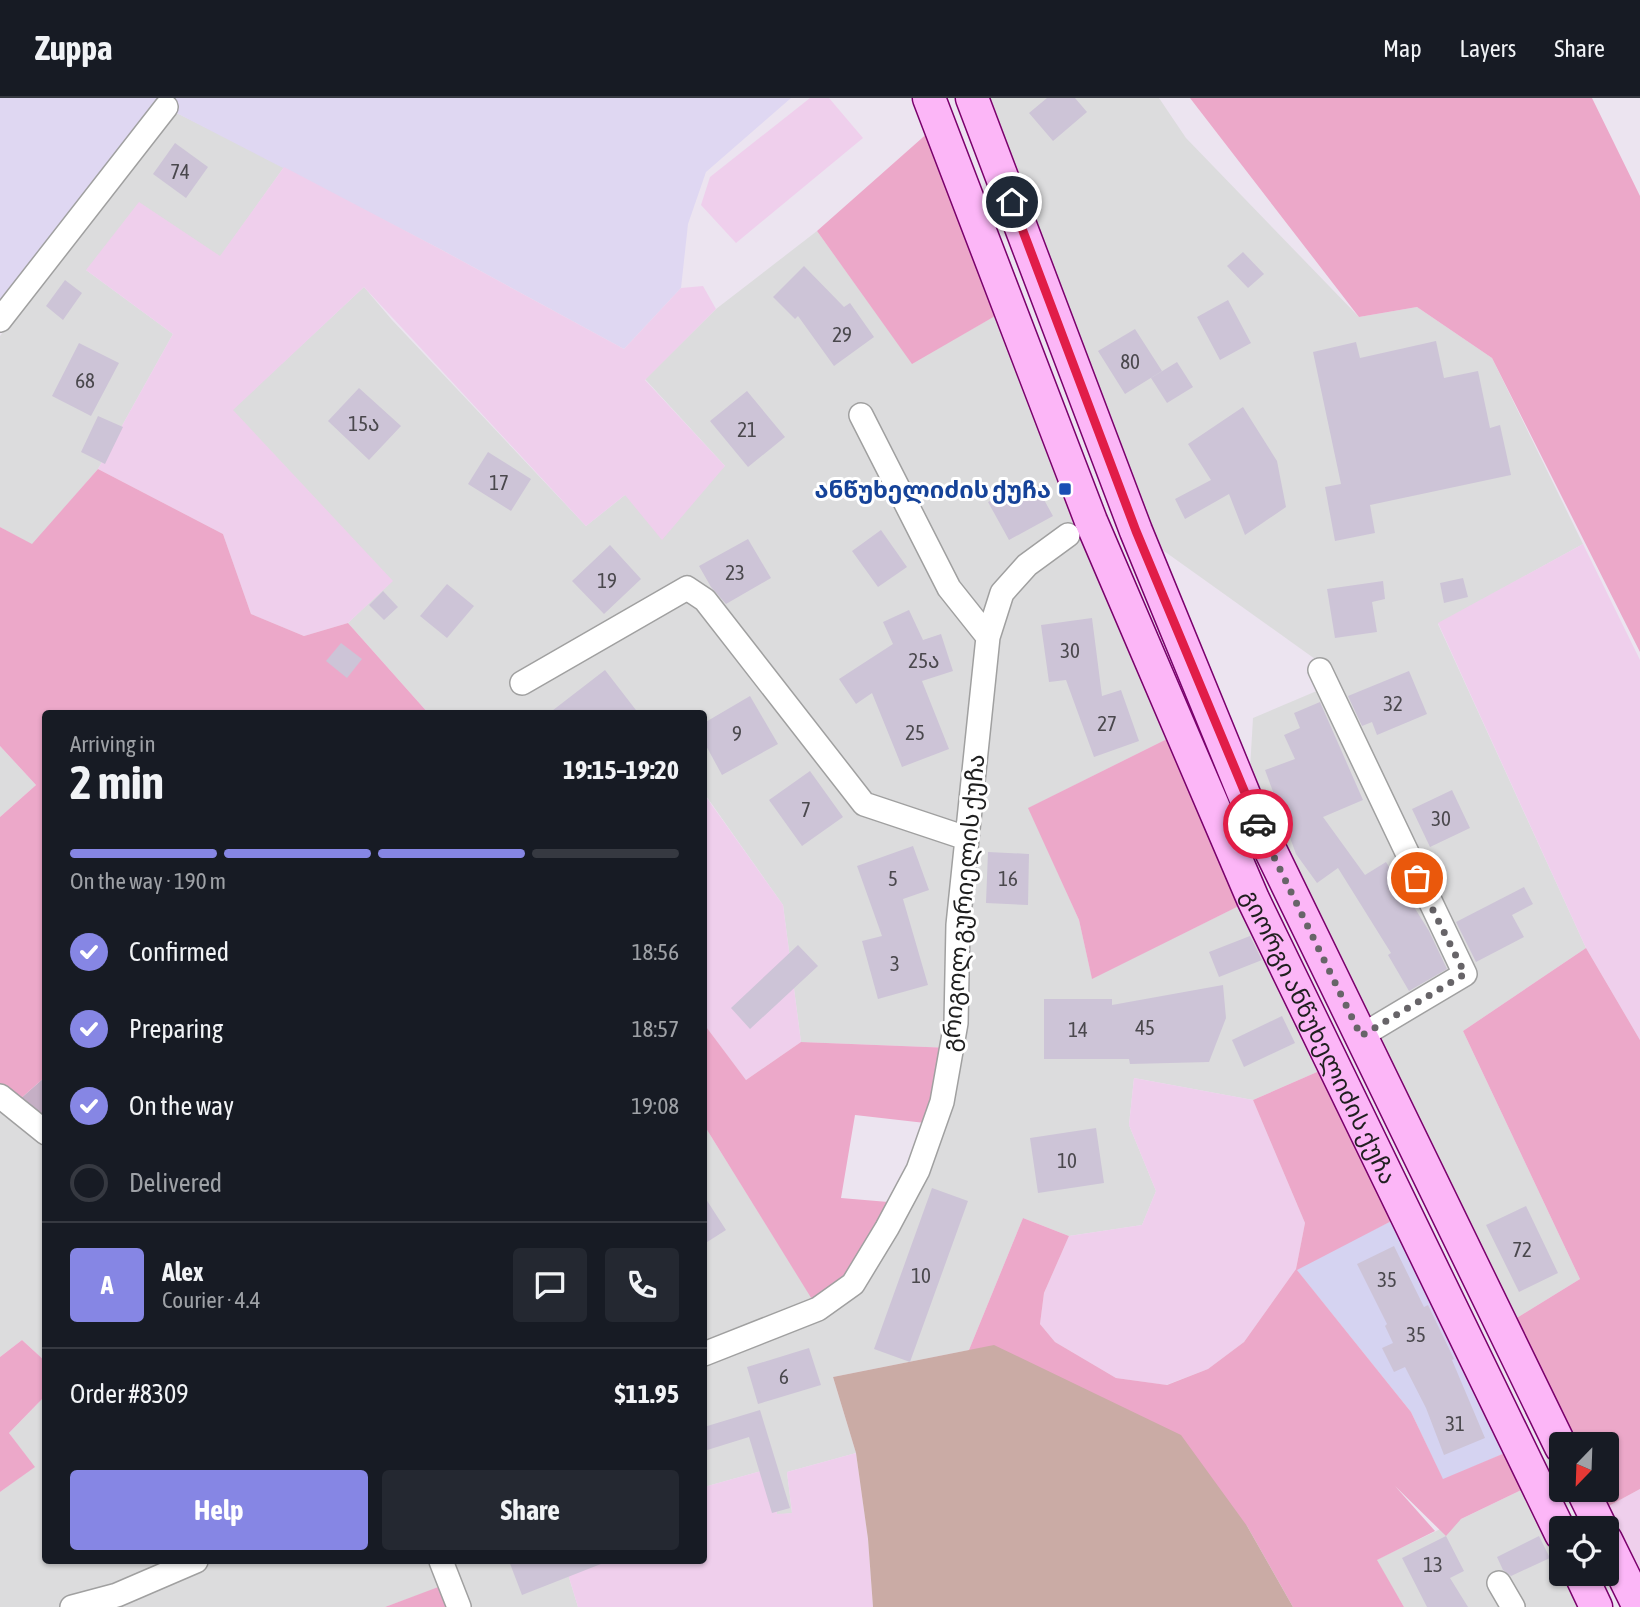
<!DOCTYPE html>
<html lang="en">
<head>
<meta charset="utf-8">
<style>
	:root { --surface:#171b24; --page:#242831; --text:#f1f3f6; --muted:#9ea1a6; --line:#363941; --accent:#8686e4 }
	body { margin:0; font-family:"Asap Condensed","Noto Sans Georgian",sans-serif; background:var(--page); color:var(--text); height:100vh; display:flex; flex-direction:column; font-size:26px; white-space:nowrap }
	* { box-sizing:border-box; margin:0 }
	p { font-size:23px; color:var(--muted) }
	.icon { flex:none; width:38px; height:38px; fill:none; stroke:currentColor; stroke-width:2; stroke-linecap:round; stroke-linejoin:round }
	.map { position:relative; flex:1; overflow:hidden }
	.side { position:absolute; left:42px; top:612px; width:665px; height:854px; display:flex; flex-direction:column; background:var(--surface); border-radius:7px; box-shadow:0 2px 5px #0004 }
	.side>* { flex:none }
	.needle { width:46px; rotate:203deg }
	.tools { position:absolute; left:1549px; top:1334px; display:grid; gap:14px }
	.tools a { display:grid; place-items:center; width:70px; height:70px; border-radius:7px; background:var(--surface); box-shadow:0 2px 5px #0004; font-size:35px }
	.pin { position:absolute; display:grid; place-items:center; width:60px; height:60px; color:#fff; margin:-30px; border:4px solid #fff; border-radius:50%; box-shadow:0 2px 7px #0007 }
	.courier { position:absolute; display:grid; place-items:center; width:70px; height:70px; margin:-35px; border:5px solid #e11d48; border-radius:50%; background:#fff; color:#222; box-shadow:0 2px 9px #0007 }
	.headline em { font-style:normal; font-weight:700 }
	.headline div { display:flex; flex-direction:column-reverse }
	.headline { display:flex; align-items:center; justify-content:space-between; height:119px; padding:0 28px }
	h1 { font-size:46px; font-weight:700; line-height:52px }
	.bar { display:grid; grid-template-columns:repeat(4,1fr); gap:10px 7px; align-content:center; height:84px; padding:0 28px }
	.bar i { height:9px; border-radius:5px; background:var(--line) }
	.bar .current { background:var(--accent) }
	.bar p { grid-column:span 4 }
	.line { display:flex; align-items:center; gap:18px; padding:0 28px; border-top:2px solid var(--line) }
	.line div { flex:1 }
	.round { display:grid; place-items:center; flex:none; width:74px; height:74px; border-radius:7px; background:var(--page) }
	ol { padding:0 28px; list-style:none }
	li { display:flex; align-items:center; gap:21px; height:77px }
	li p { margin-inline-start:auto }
	li .icon { padding:7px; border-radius:50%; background:var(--accent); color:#fff; stroke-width:4 }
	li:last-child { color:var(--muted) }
	li i { width:38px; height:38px; border:4px solid var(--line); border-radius:50% }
	.cta { display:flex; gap:14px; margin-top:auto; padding:14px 28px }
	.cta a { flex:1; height:80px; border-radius:7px; background:var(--accent); color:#fff; font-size:28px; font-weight:700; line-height:80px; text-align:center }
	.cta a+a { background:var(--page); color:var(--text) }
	header { display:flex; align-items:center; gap:42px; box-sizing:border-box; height:98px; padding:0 35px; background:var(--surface); border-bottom:2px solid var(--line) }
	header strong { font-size:33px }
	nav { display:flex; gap:38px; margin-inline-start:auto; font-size:24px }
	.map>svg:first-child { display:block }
	.residential { fill:#dcdcdd }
	.commercial { fill:#d5d3f1 }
	.military { fill:#dfd7f2 }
	.construction { fill:#c5afc5 }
	.farmland { fill:#efcfec }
	.grass { fill:#eca8c9 }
	.cemetery { fill:#caaba5 }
	.building { fill:#cdc4d7 }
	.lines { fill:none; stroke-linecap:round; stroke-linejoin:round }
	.street-casing { stroke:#a0a0a0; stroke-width:26 }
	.secondary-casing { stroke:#7a016c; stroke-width:35 }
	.street { stroke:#fff; stroke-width:23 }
	.secondary { stroke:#fcb6f7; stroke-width:32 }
	.done { stroke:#676468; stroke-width:7; stroke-dasharray:0 12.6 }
	.route { stroke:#e11d48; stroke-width:9 }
	.transit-dot { fill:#1a4fb4; stroke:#fff; stroke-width:2.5 }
	.labels { text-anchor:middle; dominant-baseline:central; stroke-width:6; stroke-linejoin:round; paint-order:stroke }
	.number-label { font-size:21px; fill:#4a484d }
	.transit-label { font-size:24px; font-weight:bold; fill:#164399; stroke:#fff; text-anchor:end }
	.street-label { font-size:24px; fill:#1f1f1f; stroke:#fff }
</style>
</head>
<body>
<header>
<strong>Zuppa</strong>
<nav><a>Map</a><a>Layers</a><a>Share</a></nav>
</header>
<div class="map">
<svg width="1640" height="1509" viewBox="0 0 1640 1509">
	<rect width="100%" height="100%" fill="#ece4f0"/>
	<path class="residential" d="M972 0H1159L1186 40 1359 219 1417 209 1492 260 1583 446 1438 526 1586 850 1463 933 1580 1181 1502 1229 1248 706 1253 620 1319 592 1315 561 1136 433Z
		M175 14 284 69 220 159 86 172 173 236 98 371 32 447 0 429V238Z
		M817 133 912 265 1009 210 1181 634 1029 710 1079 822 1092 880 1253 801 1333 967 1253 1002 1134 980 1129 1027 1156 1093 1142 1127 1069 1138 1023 1120 969 1252 833 1279 856 1355 787 1374 792 1415 777 1417 768 1371 704 1389V1027L818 1210 887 1130 952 950 801 944 783 807 704 695V616H429L348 525 392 483 232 312 364 189 392 222 586 428 625 397 725 368 645 281 716 211Z
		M0 648 36 687 0 719Z
		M0 1000 45 1035V1263L22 1242 0 1259Z
		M45 1298 46 1463H564L578 1509H459L449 1486 385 1509H0V1394L34 1369 9 1335Z
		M1536 1385 1561 1436V1475H1580L1596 1509H1404L1376 1462Z"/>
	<path class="commercial" d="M1405 1116 1519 1349 1443 1382 1411 1314 1296 1171Z"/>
	<path class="military" d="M0 0H791L706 74 688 126 681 190 624 251 440 151 159 6 0 202Z"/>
	<path class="construction" d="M45 979V1035L11 1009Z"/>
	<path class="farmland" d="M810 0H829L863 40 736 145 701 107 710 79Z
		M284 69 440 151 624 251 681 190 703 188 716 211 645 282 725 368 662 442 625 397 586 428 364 189 233 312 393 483 348 525 304 538 251 516 223 436 98 371 173 236 86 172 139 104 220 158Z
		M1583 446 1640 562V942L1586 850 1438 525Z
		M704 696 783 807 801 944 746 982 704 926Z
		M1134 980 1253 1002 1305 1125 1296 1171 1244 1244 1208 1271 1166 1287 1116 1280 1055 1244 1040 1226 1044 1195 1069 1138 1142 1127 1156 1093 1129 1027Z
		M856 1355 868 1441 873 1509H578L564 1463H704V1389L768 1371 777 1416 792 1415 787 1374Z
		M1640 1391V1509L1594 1416Z"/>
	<path class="grass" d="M1190 0H1592L1640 98V554L1492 260 1417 209 1359 219Z
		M939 25 1009 210 912 266 817 133Z
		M98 371 223 436 251 516 304 538 348 525 429 616H46L45 979 11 1009 0 997V719L36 687 0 648V429L32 446Z
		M1181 634 1253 801 1092 881 1079 822 1028 710Z
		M1586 850 1640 942V1391L1594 1416 1582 1391H1606V1346H1561L1502 1229 1580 1181 1463 933Z
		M704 926 746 982 801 944 952 950 934 1026 855 1017 841 1100 900 1105 887 1130 818 1211 704 1027Z
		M1333 967 1405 1116 1297 1172 1411 1314 1443 1381 1519 1349 1536 1385 1461 1421 1446 1438 1395 1388 1435 1433 1377 1462 1404 1509H1293L1247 1428 969 1252 1023 1120 1069 1138 1044 1195 1040 1226 1055 1244 1116 1280 1167 1287 1208 1271 1244 1244 1296 1171 1305 1125 1253 1002Z
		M22 1242 45 1263V1298L9 1335 35 1369 0 1394V1259Z
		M449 1485 454 1509H385Z"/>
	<path class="cemetery" d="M994 1247 1181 1337 1247 1428 1293 1509H873L868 1441 856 1355 833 1279Z"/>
	<path class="building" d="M1047 0H1075L1087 14 1053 43 1029 15Z
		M175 45 208 69 186 100 153 76Z
		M1243 154 1264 176 1248 190 1227 168Z
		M804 168 844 209 850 205 874 239 834 268 798 218 795 221 773 199Z
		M65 182 82 195 63 222 46 208Z
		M1228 202 1251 245 1220 262 1197 219Z
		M1135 231 1162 273 1125 296 1098 253Z
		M1436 243 1444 280 1478 273 1490 330 1500 327 1511 377 1370 407 1375 435 1335 443 1325 389 1341 386 1313 254 1356 244 1360 260Z
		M79 245 119 265 91 318 52 298Z
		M1177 264 1193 289 1167 305 1151 280Z
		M359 290 401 328 369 362 328 323Z
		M747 293 785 339 748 369 710 323Z
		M1243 309 1277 363 1286 409 1245 437 1229 396 1185 421 1175 401 1211 382 1188 346Z
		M98 318 123 329 105 366 81 354Z
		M488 354 531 381 511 413 468 386Z
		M1032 380 1053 418 1009 442 988 404Z
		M881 432 907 469 878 489 852 453Z
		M748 441 771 480 726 506 711 489 699 468Z
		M610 447 641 481 604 516 572 483Z
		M1463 480 1468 499 1444 505 1440 485Z
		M1383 483 1385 501 1372 504 1377 534 1335 540 1327 491Z
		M447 486 474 508 447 540 420 518Z
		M383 493 398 509 384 522 369 507Z
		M909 512 923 542 941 536 953 573 922 583 949 651 902 669 872 595 856 606 839 581 893 546 883 524Z
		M1092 520 1102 598 1121 592 1139 643 1094 659 1066 582 1049 584 1041 527Z
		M341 545 362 561 347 580 326 563Z
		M605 572 639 616H548Z
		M1409 573 1427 616 1377 637 1372 624 1362 628 1348 598Z
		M750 598 778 646 722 677 704 644V625Z
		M1320 604 1363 702 1323 719 1365 777 1386 764 1429 833 1447 871 1409 893 1388 857 1391 855 1338 770 1317 785 1296 756 1265 672 1295 661 1284 637 1300 630 1294 615Z
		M810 673 843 719 802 748 769 702Z
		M1452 692 1470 730 1430 749 1412 711Z
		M913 748 929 792 903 801 928 887 878 901 862 843 882 838 857 768Z
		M988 754 1029 756 1028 807 986 805Z
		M1524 789 1533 806 1512 817 1524 839 1476 864 1456 824Z
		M1250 838 1262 862 1219 879 1209 854Z
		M798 847 818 868 750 931 731 910Z
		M1223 887 1226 920 1209 964 1130 966 1129 961H1044V901H1112V907Z
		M1282 918 1295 945 1244 969 1232 942Z
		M1096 1030 1104 1085 1038 1095 1030 1040Z
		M932 1090 968 1103 910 1264 874 1251Z
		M704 1098 726 1132 704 1146Z
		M1526 1108 1558 1175 1519 1194 1486 1127Z
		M1394 1148 1424 1209 1428 1207 1454 1261 1452 1262 1485 1340 1444 1357 1426 1310 1405 1269 1394 1274 1382 1250 1393 1245 1385 1228 1387 1226 1357 1166Z
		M809 1250 821 1287 758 1306 747 1269Z
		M760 1312 790 1410 772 1415 749 1339 704 1353V1329Z
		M1446 1438 1464 1473 1450 1480 1468 1509H1427L1402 1460Z
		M1539 1438 1550 1460 1511 1478 1503 1472 1497 1459Z
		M509 1463H606V1464L522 1497Z"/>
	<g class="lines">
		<g class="street-casing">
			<path id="street" d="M0 222 166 9
				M861 317 949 490 988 539
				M1320 572 1465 876 1361 938
				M522 585 687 490 705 502 864 706 966 740
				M0 998 46 1035
				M704 1256 818 1211 853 1186 887 1130 918 1072 942 1004 956 925 958 827 988 539 1002 495 1027 467 1068 437
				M441 1463 459 1509
				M1499 1485 1513 1509
				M72 1509 117 1497 196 1463"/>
		</g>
		<g class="secondary-casing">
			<g id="secondary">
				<path id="s1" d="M929 0 1091 423 1253 801 1561 1436"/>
				<path d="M972 0 1136 433 1248 706 1561 1349"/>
				<path d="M1582 1391 1601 1430"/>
				<path d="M1606 1442 1639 1509"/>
				<path d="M1580 1475 1596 1509"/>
			</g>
		</g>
		<use href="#street" class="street"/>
		<use href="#secondary" class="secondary"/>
	</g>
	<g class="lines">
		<path class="done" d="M1258 726 1361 938 1465 876 1417 780"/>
		<path class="route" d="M1012 104 1136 433 1258 726"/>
	</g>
	<rect class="transit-dot" x="1058" y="384" width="14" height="14" rx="3.5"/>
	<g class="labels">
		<g class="number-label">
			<text x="180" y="73">74</text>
			<text x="842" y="236">29</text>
			<text x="1130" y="263">80</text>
			<text x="85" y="282">68</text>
			<text x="364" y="325">15ა</text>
			<text x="747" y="331">21</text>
			<text x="499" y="384">17</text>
			<text x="735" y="474">23</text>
			<text x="607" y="482">19</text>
			<text x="1070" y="552">30</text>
			<text x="924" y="562">25ა</text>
			<text x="1393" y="605">32</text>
			<text x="1107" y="625">27</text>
			<text x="915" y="634">25</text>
			<text x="737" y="635">9</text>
			<text x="806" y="711">7</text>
			<text x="1441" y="720">30</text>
			<text x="893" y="780">5</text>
			<text x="1008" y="780">16</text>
			<text x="895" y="865">3</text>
			<text x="1145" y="929">45</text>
			<text x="1078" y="931">14</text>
			<text x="1067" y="1062">10</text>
			<text x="1522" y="1151">72</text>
			<text x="921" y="1177">10</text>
			<text x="1387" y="1181">35</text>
			<text x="1416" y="1236">35</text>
			<text x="784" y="1278">6</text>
			<text x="1455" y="1325">31</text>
			<text x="1433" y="1466">13</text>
		</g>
		<g class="transit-label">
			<text x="1051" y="391">ანწუხელიძის ქუჩა</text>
		</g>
		<g class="street-label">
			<text transform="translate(963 805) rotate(-85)">გრიგოლ გურიელის ქუჩა</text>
			<text stroke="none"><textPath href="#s1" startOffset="1017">გიორგი ანწუხელიძის ქუჩა</textPath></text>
		</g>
	</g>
</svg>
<div class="tools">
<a><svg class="needle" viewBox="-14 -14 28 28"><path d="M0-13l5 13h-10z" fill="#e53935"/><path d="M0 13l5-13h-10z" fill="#9ea1a6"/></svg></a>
<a><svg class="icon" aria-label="locate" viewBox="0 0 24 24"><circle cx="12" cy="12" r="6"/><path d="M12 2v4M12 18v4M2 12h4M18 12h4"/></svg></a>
</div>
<div class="pin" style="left:1417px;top:780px;background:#ea580c"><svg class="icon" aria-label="bag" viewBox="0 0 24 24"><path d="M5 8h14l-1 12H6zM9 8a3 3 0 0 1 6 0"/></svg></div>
<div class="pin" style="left:1012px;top:104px;background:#1f2937"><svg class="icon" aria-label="home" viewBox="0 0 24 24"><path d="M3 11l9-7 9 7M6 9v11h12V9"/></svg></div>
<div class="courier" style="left:1258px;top:726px"><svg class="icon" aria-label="car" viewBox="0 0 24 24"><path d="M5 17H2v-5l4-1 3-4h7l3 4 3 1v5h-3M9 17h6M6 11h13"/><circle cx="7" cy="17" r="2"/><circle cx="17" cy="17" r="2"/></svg></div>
<section class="side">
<div class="headline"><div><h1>2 min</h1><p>Arriving in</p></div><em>19:15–19:20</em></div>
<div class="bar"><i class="current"></i><i class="current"></i><i class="current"></i><i></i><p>On the way · 190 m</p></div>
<ol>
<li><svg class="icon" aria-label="check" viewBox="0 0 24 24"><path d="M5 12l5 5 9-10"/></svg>Confirmed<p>18:56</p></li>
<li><svg class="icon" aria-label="check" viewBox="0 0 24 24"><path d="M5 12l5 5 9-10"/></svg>Preparing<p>18:57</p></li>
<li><svg class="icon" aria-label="check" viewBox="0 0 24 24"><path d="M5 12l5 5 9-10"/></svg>On the way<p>19:08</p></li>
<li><i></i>Delivered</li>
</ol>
<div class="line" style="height:126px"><b class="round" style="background:var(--accent);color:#fff">A</b><div><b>Alex</b><p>Courier · 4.4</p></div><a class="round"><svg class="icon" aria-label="chat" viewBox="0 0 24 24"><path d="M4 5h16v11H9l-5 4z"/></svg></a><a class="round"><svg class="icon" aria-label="phone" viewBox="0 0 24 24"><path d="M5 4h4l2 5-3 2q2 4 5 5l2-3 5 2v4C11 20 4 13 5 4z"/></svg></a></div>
<div class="line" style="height:91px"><div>Order #8309</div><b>$11.95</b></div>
<div class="cta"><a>Help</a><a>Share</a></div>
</section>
</div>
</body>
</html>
